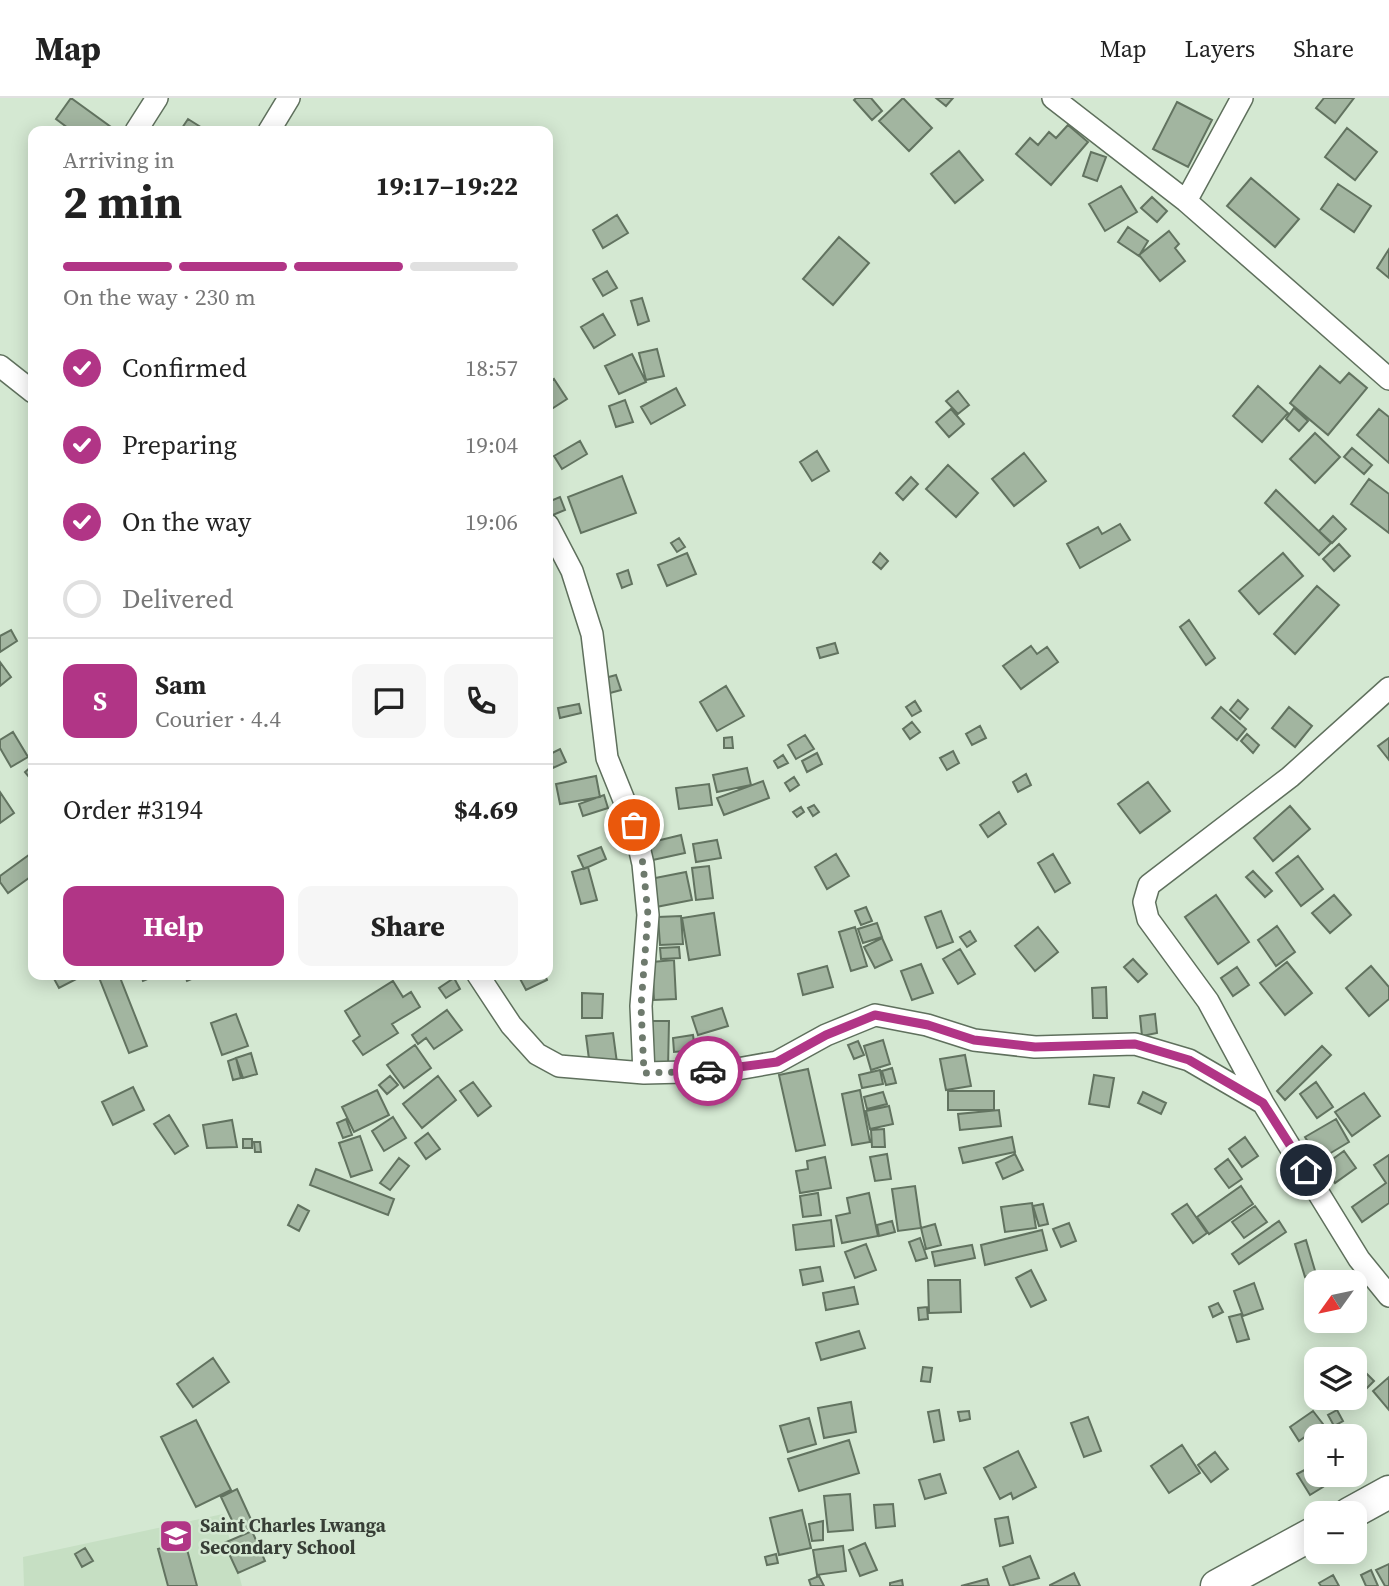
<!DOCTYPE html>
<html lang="en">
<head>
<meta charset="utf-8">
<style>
	:root { --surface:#fff; --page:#f6f6f6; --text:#222; --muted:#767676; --line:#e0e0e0; --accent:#b13586 }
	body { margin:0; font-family:"Source Serif 4",serif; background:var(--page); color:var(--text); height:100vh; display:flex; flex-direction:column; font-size:26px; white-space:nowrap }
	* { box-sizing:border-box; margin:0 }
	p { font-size:23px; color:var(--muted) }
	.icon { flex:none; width:38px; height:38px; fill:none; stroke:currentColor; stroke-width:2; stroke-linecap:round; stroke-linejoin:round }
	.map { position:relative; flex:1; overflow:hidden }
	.side { position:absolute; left:28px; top:28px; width:525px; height:854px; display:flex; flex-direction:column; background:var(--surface); border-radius:14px; box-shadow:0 4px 18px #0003 }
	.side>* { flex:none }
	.needle { width:46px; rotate:237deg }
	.buttons { position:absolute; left:1304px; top:1172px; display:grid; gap:14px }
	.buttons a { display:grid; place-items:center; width:63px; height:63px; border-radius:14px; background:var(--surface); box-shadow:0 4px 18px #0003; font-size:35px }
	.pin { position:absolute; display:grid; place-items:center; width:60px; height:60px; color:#fff; margin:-30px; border:4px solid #fff; border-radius:50%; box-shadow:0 2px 7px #0007 }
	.courier { position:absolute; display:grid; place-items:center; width:70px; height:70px; margin:-35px; border:5px solid #b13586; border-radius:50%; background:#fff; color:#222; box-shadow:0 2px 9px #0007 }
	.overview em { font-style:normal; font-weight:700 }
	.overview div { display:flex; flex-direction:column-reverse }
	.overview { display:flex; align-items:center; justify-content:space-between; height:119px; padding:0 35px }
	h1 { font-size:46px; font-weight:700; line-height:52px }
	.bar { display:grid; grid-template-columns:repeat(4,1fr); gap:10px 7px; align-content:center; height:84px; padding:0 35px }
	.bar i { height:9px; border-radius:5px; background:var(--line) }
	.bar .current { background:var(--accent) }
	.bar p { grid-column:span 4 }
	.line { display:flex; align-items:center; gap:18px; padding:0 35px; border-top:2px solid var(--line) }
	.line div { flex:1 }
	.round { display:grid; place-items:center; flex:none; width:74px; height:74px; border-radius:14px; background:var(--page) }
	ol { padding:0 35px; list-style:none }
	li { display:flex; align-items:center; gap:21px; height:77px }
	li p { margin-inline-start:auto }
	li .icon { padding:7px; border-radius:50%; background:var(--accent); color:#fff; stroke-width:4 }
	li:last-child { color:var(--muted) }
	li i { width:38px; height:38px; border:4px solid var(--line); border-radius:50% }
	.action { display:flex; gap:14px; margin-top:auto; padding:14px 35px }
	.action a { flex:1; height:80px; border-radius:14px; background:var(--accent); color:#fff; font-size:28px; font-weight:700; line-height:80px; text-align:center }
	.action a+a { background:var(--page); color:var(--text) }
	header { display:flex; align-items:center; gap:42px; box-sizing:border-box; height:98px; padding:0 35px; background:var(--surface); border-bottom:2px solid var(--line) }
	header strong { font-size:33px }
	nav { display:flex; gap:38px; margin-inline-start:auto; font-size:24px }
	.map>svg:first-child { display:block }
	.built { fill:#c6dfc3 }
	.building { fill:#a2b5a0; stroke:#627360; stroke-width:2 }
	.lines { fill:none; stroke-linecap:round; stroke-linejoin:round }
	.street-casing { stroke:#5f705d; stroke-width:24 }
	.secondary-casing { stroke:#5f705d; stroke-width:35 }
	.street { stroke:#fff; stroke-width:21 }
	.secondary { stroke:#fff; stroke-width:32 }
	.done { stroke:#6e7a6d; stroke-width:7; stroke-dasharray:0 12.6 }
	.route { stroke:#b13586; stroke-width:9 }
	.labels { text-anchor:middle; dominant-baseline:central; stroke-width:5; stroke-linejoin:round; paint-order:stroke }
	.poi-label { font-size:19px; font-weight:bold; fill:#373e36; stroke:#d4e8d2; text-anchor:start }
</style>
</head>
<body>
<header>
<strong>Map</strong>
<nav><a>Map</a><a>Layers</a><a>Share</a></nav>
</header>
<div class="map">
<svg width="1389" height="1488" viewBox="0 0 1389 1488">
	<rect width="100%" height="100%" fill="#d4e8d2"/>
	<path class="built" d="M223 1416 242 1488H24L23 1459Z"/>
	<path class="building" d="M71 0 111 29 108 33H72L56 21Z
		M856 0H871L882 13 872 22 854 2Z
		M903 0 932 30 909 53 879 23Z
		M936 0H953L946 8Z
		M1324 0H1354L1335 25 1316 10Z
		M1177 4 1212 22 1188 69 1153 51Z
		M188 21 207 33H180Z
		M1068 27 1088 44 1051 87 1016 56 1030 40 1038 47 1049 34 1056 40Z
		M1347 30 1377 54 1355 82 1325 59Z
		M959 53 983 82 955 105 931 76Z
		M1091 54 1106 59 1097 83 1083 78Z
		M1251 80 1299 121 1275 149 1227 108Z
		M1338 86 1371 108 1354 134 1321 111Z
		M1121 88 1137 114 1105 133 1089 106Z
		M1152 99 1167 113 1157 124 1141 110Z
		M617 117 628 135 603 150 593 132Z
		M1128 129 1148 143 1139 158 1118 144Z
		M1169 133 1179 146 1175 150 1185 163 1160 183 1139 157Z
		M839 139 869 165 833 207 803 181Z
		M1389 151V180L1377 170Z
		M607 173 617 190 603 198 593 181Z
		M642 200 649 223 638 227 631 203Z
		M603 216 615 237 594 250 581 229Z
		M657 251 664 278 646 282 639 255Z
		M632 256 646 284 619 296 605 268Z
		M1320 268 1340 285 1349 275 1367 290 1328 337 1290 305Z
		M554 281 567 301 550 312 548 285Z
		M1258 288 1288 315 1262 344 1233 318Z
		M676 290 685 307 651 326 641 309Z
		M958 293 969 307 958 316 946 303Z
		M625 302 633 324 616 329 609 308Z
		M1294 310 1308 323 1299 333 1286 321Z
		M951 311 964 326 949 339 936 324Z
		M1379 311 1389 319V365L1357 337Z
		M1315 335 1340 359 1315 385 1290 361Z
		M580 343 587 356 562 371 554 358Z
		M1352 350 1372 367 1364 376 1344 359Z
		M817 353 829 373 812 383 800 364Z
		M1024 355 1046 383 1014 408 992 381Z
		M948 367 978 395 956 419 926 391Z
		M622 378 636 415 581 435 568 399Z
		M911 379 918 386 903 402 896 395Z
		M1369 381 1389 396V435L1351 406Z
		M1276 392 1331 445 1319 457 1265 405Z
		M560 399 565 412 548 419V404Z
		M1333 418 1346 431 1332 445 1319 433Z
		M1120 426 1130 442 1080 470 1067 446 1098 429 1102 436Z
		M679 440 685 449 677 454 671 445Z
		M1339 446 1350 458 1334 473 1323 461Z
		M687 455 696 476 667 488 658 467Z
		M880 455 888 463 881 471 873 464Z
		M1283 455 1303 478 1259 516 1239 493Z
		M628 472 632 486 622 490 617 476Z
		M1317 488 1339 507 1295 556 1274 536Z
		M1189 522 1215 560 1206 567 1180 529Z
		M11 532 17 543 0 554V538Z
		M835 545 838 555 820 560 817 550Z
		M1031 548 1037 556 1047 549 1058 564 1021 591 1003 568Z
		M0 564 11 579 0 588Z
		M616 577 621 592 610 595 605 580Z
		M726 588 744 618 717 633 700 604Z
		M1238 602 1248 611 1240 621 1230 612Z
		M915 603 921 613 912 618 906 609Z
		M579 606 581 615 560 620 558 610Z
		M1221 609 1246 631 1237 642 1212 620Z
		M1289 609 1312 628 1295 649 1272 630Z
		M912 624 920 634 910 641 903 631Z
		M980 628 986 640 972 647 966 636Z
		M13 634 28 659 11 669 0 650V642Z
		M1247 636 1259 647 1253 655 1241 643Z
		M805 637 814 651 796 661 788 647Z
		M732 639 733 650H724V640Z
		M1389 640V662L1378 648Z
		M560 651 566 664 553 670 548 657Z
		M953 653 959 665 947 672 940 660Z
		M817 655 822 666 807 674 802 663Z
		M783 657 788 665 778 670 774 663Z
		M33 667V684L25 674Z
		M747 670 751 687 717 694 713 677Z
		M1026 676 1031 687 1018 694 1013 684Z
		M596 678 600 699 560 706 556 686Z
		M794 679 799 687 790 693 785 685Z
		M763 683 769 700 724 717 717 700Z
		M1148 684 1170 713 1140 735 1118 706Z
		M709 686 712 707 679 711 676 690Z
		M0 694 14 715 0 725Z
		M604 697 608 710 583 718 579 706Z
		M814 707 819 714 813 718 808 710Z
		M1290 708 1310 731 1273 763 1254 740Z
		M801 709 804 714 797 719 793 714Z
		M999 714 1006 726 988 739 980 727Z
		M681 737 685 755 648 763 644 746Z
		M717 742 721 760 696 764 693 746Z
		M601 749 606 761 584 771 578 758Z
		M33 754V777L8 795 0 784V778Z
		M836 756 849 778 827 791 815 769Z
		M1053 756 1070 785 1055 794 1038 765Z
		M1298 758 1323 791 1301 808 1276 775Z
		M709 768 713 800 696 802 692 770Z
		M588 769 597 802 581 806 572 774Z
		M1253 773 1272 793 1265 799 1246 779Z
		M686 774 692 802 656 809 650 781Z
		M1216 797 1249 844 1218 866 1185 819Z
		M1334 797 1351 817 1330 835 1312 815Z
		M866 809 872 823 861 827 855 813Z
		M941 813 953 844 937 850 925 819Z
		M714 815 720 857 689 862 682 820Z
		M681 818 683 846 660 847 658 819Z
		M877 825 882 839 863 845 858 831Z
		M1277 828 1295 854 1276 868 1258 842Z
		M855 829 867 868 851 873 839 834Z
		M1038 829 1058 854 1035 873 1015 848Z
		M970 833 976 843 967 849 960 839Z
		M882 840 892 862 875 870 864 849Z
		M679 849 680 860 661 861 660 850Z
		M960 851 975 876 958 886 943 861Z
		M1133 861 1147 876 1138 884 1124 869Z
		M674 862 676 901 654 902 652 864Z
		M1287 864 1312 895 1285 917 1260 885Z
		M921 866 933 895 912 902 901 873Z
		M827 868 833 889 803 897 798 876Z
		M1371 868 1389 889V901L1369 918 1346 890Z
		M1237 869 1249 887 1233 898 1221 880Z
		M52 877H84L59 890Z
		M98 877H119L147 948 129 955Z
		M141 877H157L143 883Z
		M185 877H201L187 883Z
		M518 877H545L547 882 526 892Z
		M454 880 460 891 446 900 439 890Z
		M393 883 403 899 411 894 420 909 392 926 398 935 363 957 353 943 360 938 345 913Z
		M1106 889 1107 920H1093L1092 890Z
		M582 895 603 896 602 920H582Z
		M722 910 728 928 698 937 692 919Z
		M447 912 462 932 434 951 426 940 418 946 412 937Z
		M236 916 248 948 222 957 211 925Z
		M1155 916 1157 935 1142 938 1140 918Z
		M646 923H669L668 971 645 970Z
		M613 935 617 965 590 969 586 938Z
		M693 937 695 952 674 954 673 940Z
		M883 942 890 966 871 972 864 948Z
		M858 943 864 957 854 961 848 947Z
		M415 947 431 970 404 990 387 967Z
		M1322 948 1331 957 1285 1002 1277 993Z
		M251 955 257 976 243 980 236 960Z
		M965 957 971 988 946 992 940 961Z
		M236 960 241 980 233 982 228 963Z
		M892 970 896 985 886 987 882 973Z
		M808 971 825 1047 796 1053 779 977Z
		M880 972 883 986 862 990 859 977Z
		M1094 977 1114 980 1109 1009 1089 1006Z
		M390 978 398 987 387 996 379 987Z
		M438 978 456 1002 422 1030 403 1006Z
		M473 984 491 1008 478 1018 460 993Z
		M1316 984 1333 1009 1317 1020 1300 996Z
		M133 989 144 1012 113 1027 102 1004Z
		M377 992 389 1017 354 1034 342 1009Z
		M860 992 870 1044 852 1047 842 996Z
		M948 993H994V1012H948Z
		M883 994 887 1006 867 1011 864 999Z
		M1143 994 1166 1005 1161 1016 1138 1005Z
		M1364 995 1380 1018 1352 1038 1335 1014Z
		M889 1008 893 1026 870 1031 866 1013Z
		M999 1012 1001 1028 960 1032 958 1016Z
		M169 1017 188 1048 175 1056 154 1026Z
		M393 1019 406 1040 384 1053 372 1033Z
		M346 1021 352 1037 343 1040 337 1025Z
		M1336 1021 1349 1044 1319 1062 1305 1039Z
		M232 1022 237 1049 207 1050 203 1027Z
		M884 1031 885 1049H872L871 1032Z
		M428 1035 440 1051 426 1061 415 1045Z
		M360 1038 372 1072 351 1079 339 1045Z
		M1012 1039 1015 1054 963 1065 959 1050Z
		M1245 1039 1258 1058 1242 1069 1229 1051Z
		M243 1041H252V1050H243Z
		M254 1044H260L261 1054H255Z
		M1344 1053 1356 1070 1335 1085 1323 1068Z
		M887 1056 891 1081 875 1083 870 1059Z
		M1015 1056 1023 1072 1003 1081 996 1065Z
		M1389 1057V1105L1362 1124 1352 1109 1386 1085 1374 1067Z
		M825 1059 831 1090 800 1095 796 1073 808 1071 807 1063Z
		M399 1060 409 1068 390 1092 380 1085Z
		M1228 1061 1242 1081 1229 1090 1215 1071Z
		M316 1071 394 1101 388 1117 310 1087Z
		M915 1088 921 1130 898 1133 892 1091Z
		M1241 1088 1253 1106 1209 1136 1197 1119Z
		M818 1095 821 1117 803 1119 800 1098Z
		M869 1095 878 1138 842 1145 836 1118 850 1115 847 1100Z
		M1032 1105 1036 1130 1005 1134 1001 1109Z
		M1043 1106 1048 1126 1039 1128 1033 1108Z
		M1187 1106 1207 1135 1193 1145 1172 1116Z
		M298 1107 309 1113 299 1133 288 1127Z
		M1255 1108 1267 1124 1244 1140 1232 1124Z
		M831 1122 834 1148 796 1152 793 1127Z
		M892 1123 895 1134 879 1138 877 1127Z
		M1279 1123 1286 1134 1239 1166 1232 1156Z
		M1069 1125 1076 1143 1061 1149 1053 1131Z
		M935 1126 941 1147 926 1151 921 1130Z
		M1042 1132 1047 1152 985 1167 981 1147Z
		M920 1140 927 1160 916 1163 909 1144Z
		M1306 1142 1316 1176 1305 1179 1295 1146Z
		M866 1146 876 1172 855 1180 845 1154Z
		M972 1147 975 1160 935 1168 932 1154Z
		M820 1169 823 1183 803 1187 800 1172Z
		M1031 1172 1046 1202 1031 1209 1016 1180Z
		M928 1182H960L961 1214 929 1215Z
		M1254 1185 1263 1211 1243 1218 1234 1193Z
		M854 1189 858 1206 826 1212 823 1195Z
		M1218 1205 1223 1214 1213 1219 1209 1209Z
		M927 1209 928 1221 919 1222 918 1210Z
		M1241 1216 1249 1241 1237 1244 1229 1219Z
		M859 1233 865 1250 821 1262 816 1245Z
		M213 1260 229 1284 193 1309 177 1286Z
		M1358 1267 1374 1283 1363 1294 1354 1285V1270Z
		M923 1269 932 1270 930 1284 921 1283Z
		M1389 1279V1312L1373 1293Z
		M851 1304 856 1334 824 1340 818 1310Z
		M939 1312 944 1342 934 1344 928 1314Z
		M1337 1312 1343 1323 1334 1328 1328 1317Z
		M969 1313 970 1321 960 1323 958 1314Z
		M1313 1313 1323 1326 1299 1343 1290 1329Z
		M1088 1319 1101 1353 1084 1359 1071 1325Z
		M809 1320 816 1346 788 1354 780 1328Z
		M196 1322 231 1392 196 1409 161 1339Z
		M849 1342 859 1375 799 1393 788 1361Z
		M1182 1347 1200 1375 1169 1395 1151 1368Z
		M1018 1353 1036 1389 1013 1401 1011 1395 1000 1401 984 1370Z
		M1215 1354 1228 1371 1211 1384 1198 1367Z
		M1310 1369 1323 1389 1310 1397 1297 1376Z
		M940 1376 946 1395 925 1401 919 1382Z
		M237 1391 254 1428 238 1435 221 1399Z
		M850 1396 853 1432 828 1434 824 1398Z
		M893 1406 895 1428 876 1430 874 1407Z
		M802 1412 811 1450 779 1457 770 1420Z
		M1008 1419 1013 1445 1000 1448 995 1421Z
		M823 1423V1442L812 1443 809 1426Z
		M252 1433 265 1463 238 1475 224 1445Z
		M185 1444 197 1488H168L158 1451Z
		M865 1445 877 1472 860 1478 849 1452Z
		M843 1448 846 1473 817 1477 813 1452Z
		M85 1450 93 1463 82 1469 75 1456Z
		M776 1456 778 1465 767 1467 765 1459Z
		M1030 1458 1039 1480 1010 1488 1003 1469Z
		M1389 1466V1488H1385L1376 1472Z
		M1371 1472 1378 1488H1366L1361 1477Z
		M1074 1475 1080 1488H1050V1487Z
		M1333 1477 1339 1488H1321L1319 1485Z
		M819 1478 824 1488H811L809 1482Z
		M987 1481 989 1488H961Z
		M902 1482 903 1488H890V1485Z"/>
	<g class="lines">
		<g class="street-casing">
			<path id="street" d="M1053 0 1186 103 1389 281
				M136 33 157 0
				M269 33 289 0
				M1186 103 1242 0
				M0 268 33 294
				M548 427 572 473 592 536 607 660 634 727 643 766 648 817 641 908 644 975
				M1389 590 1290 679 1149 787 1144 804 1148 821 1208 903 1263 1005 1359 1161 1389 1198
				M478 877 511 927 537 956 559 968 644 975 726 973 777 964 826 937 875 917 927 927 974 942 1035 949 1135 946 1189 962 1263 1005"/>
		</g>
		<g class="secondary-casing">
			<path id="secondary" d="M1349 1416 1389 1394
				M1217 1488 1316 1434"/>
		</g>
		<use href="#street" class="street"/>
		<use href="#secondary" class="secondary"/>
	</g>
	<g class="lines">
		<path class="done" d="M634 727 643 766 648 817 641 908 644 975 708 973"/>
		<path class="route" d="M708 973 777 964 826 937 875 917 928 927 974 942 1035 949 1135 946 1189 962 1263 1005 1306 1072"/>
	</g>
	<defs>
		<g id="school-square" transform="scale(1.75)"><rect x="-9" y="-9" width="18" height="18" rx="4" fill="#b13586" stroke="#d4e8d2"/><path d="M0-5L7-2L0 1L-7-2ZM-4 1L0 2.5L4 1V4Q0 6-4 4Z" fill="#fff"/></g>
	</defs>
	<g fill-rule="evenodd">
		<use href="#school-square" x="176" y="1438"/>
	</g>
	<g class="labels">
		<g class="poi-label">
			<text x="200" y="1427">Saint Charles Lwanga<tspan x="200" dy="22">Secondary School</tspan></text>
		</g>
	</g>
</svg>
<div class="buttons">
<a><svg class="needle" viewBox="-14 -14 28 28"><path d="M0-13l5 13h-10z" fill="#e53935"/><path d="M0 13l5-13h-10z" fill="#767676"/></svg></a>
<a><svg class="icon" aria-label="layers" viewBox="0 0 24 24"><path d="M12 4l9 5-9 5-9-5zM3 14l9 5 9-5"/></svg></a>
<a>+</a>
<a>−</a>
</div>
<div class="pin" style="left:634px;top:727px;background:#ea580c"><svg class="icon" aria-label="bag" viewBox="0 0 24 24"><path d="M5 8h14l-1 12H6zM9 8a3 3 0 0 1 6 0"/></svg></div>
<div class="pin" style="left:1306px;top:1072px;background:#1f2937"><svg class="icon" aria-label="home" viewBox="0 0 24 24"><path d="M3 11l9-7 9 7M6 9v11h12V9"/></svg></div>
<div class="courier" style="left:708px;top:973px"><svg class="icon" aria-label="car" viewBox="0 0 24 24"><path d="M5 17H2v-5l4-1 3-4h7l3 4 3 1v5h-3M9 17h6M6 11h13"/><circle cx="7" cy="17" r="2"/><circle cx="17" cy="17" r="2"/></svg></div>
<section class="side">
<div class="overview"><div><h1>2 min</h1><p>Arriving in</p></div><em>19:17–19:22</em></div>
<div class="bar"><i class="current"></i><i class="current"></i><i class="current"></i><i></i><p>On the way · 230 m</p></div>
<ol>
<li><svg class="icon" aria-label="check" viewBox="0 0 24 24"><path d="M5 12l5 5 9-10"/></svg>Confirmed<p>18:57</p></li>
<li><svg class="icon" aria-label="check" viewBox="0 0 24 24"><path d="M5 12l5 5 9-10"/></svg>Preparing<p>19:04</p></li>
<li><svg class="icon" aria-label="check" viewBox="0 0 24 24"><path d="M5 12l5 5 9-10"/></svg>On the way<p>19:06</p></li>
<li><i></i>Delivered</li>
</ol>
<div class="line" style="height:126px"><b class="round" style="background:var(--accent);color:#fff">S</b><div><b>Sam</b><p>Courier · 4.4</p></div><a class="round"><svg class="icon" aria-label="chat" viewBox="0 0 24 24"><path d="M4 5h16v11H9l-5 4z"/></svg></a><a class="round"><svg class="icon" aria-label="phone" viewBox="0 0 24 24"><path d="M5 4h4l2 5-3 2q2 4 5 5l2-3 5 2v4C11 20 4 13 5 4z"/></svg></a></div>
<div class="line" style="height:91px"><div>Order #3194</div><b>$4.69</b></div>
<div class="action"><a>Help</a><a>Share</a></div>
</section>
</div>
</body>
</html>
